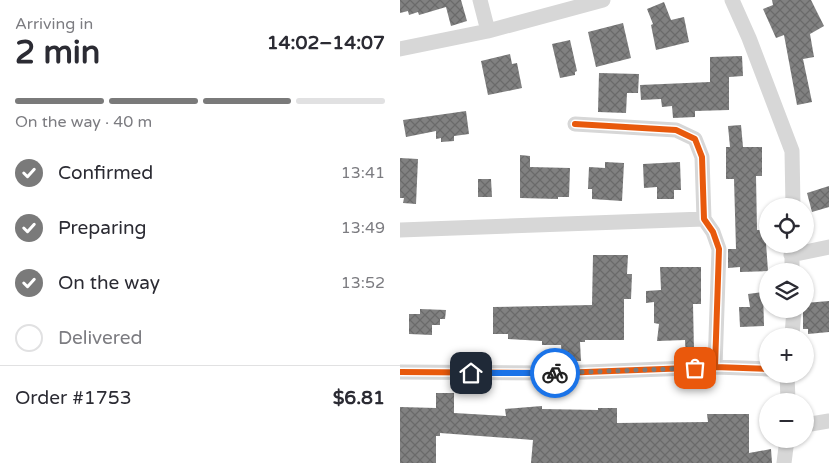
<!DOCTYPE html>
<html lang="en">
<head>
<meta charset="utf-8">
<style>
	:root { --surface:#fff; --page:#f7f7f7; --text:#2b2b33; --muted:#7c7c81; --line:#e1e1e2; --accent:#7a7a7a }
	body { margin:0; font-family:"Varela Round",sans-serif; background:var(--page); color:var(--text); height:100vh; display:flex; flex-direction:column; font-size:19px; white-space:nowrap }
	* { box-sizing:border-box; margin:0 }
	p { font-size:16px; color:var(--muted) }
	.icon { flex:none; width:28px; height:28px; fill:none; stroke:currentColor; stroke-width:2; stroke-linecap:round; stroke-linejoin:round }
	.map { position:relative; flex:1; overflow:hidden }
	.side { display:flex; flex-direction:column; background:var(--surface); width:400px }
	.side>* { flex:none }
	.fabs { position:absolute; left:359px; top:198px; display:grid; gap:10px }
	.fabs a { display:grid; place-items:center; width:55px; height:55px; border-radius:50%; background:var(--surface); box-shadow:0 1px 4px #0004; font-size:25px }
	.pin { position:absolute; display:grid; place-items:center; width:42px; height:42px; color:#fff; margin:-21px; border-radius:10px; box-shadow:0 2px 8px #0006 }
	.courier { position:absolute; display:grid; place-items:center; width:50px; height:50px; margin:-25px; border:4px solid #1a73e8; border-radius:50%; background:#fff; color:#222; box-shadow:0 1px 6px #0007 }
	.summary em { font-style:normal; font-weight:700 }
	.summary div { display:flex; flex-direction:column-reverse }
	.summary { display:flex; align-items:center; justify-content:space-between; height:85px; padding:0 15px }
	h1 { font-size:32px; font-weight:700; line-height:38px }
	.bar { display:grid; grid-template-columns:repeat(4,1fr); gap:8px 5px; align-content:center; height:60px; padding:0 15px }
	.bar i { height:6px; border-radius:4px; background:var(--line) }
	.bar .active { background:var(--accent) }
	.bar p { grid-column:span 4 }
	.line { display:flex; align-items:center; gap:12px; padding:0 15px; border-top:1px solid var(--line) }
	.line div { flex:1 }
	ol { padding:0 15px; list-style:none }
	li { display:flex; align-items:center; gap:15px; height:55px }
	li p { margin-inline-start:auto }
	li .icon { padding:5px; border-radius:50%; background:var(--accent); color:#fff; stroke-width:4 }
	li:last-child { color:var(--muted) }
	li i { width:28px; height:28px; border:2px solid var(--line); border-radius:50% }
	main { display:flex; flex:1; min-height:0 }
	.map>svg:first-child { display:block }
	.building { fill:url(#building-cross-hatch) }
	.lines { fill:none; stroke-linecap:round; stroke-linejoin:round }
	.minor { stroke:#d7d7d7; stroke-width:15 }
	.cycleway-casing { stroke:#fff; stroke-width:9 }
	.cycleway { stroke:#e8590c; stroke-width:6 }
	.done { stroke:#7a7a7a; stroke-width:5; stroke-dasharray:0 9 }
	.route { stroke:#1a73e8; stroke-width:6 }
</style>
</head>
<body>
<main>
<section class="side">
<div class="summary"><div><h1>2 min</h1><p>Arriving in</p></div><em>14:02–14:07</em></div>
<div class="bar"><i class="active"></i><i class="active"></i><i class="active"></i><i></i><p>On the way · 40 m</p></div>
<ol>
<li><svg class="icon" aria-label="check" viewBox="0 0 24 24"><path d="M5 12l5 5 9-10"/></svg>Confirmed<p>13:41</p></li>
<li><svg class="icon" aria-label="check" viewBox="0 0 24 24"><path d="M5 12l5 5 9-10"/></svg>Preparing<p>13:49</p></li>
<li><svg class="icon" aria-label="check" viewBox="0 0 24 24"><path d="M5 12l5 5 9-10"/></svg>On the way<p>13:52</p></li>
<li><i></i>Delivered</li>
</ol>
<div class="line" style="height:65px"><div>Order #1753</div><b>$6.81</b></div>
</section>
<div class="map">
<svg width="429" height="463" viewBox="0 0 429 463">
	<defs>
		<pattern id="building-cross-hatch" width="8" height="8" patternUnits="userSpaceOnUse" patternTransform="scale(1.25)"><rect width="8" height="8" fill="#818181"/><path d="M0 0l8 8M0 8l8-8" fill="none" stroke="#6a6a6a"/></pattern>
	</defs>
	<rect width="100%" height="100%" fill="#fff"/>
	<path class="building" d="M0 0H61L67 21 51 26 46 7 19 15 18 12 9 15 8 11 0 13Z
		M372 0H411L424 26 410 34 414 57 403 59 412 102 397 105 384 35 376 38 363 9 373 5Z
		M264 2 271 20 284 17 289 42 256 50 251 25 253 24 247 9Z
		M223 23 231 58 196 67 188 32Z
		M170 40 177 71 175 72V75L160 78 152 44Z
		M110 54 112 64 117 63 122 88 88 95 81 61Z
		M342 56 343 76 329 77V110L295 111V117L273 118 272 106 262 107 261 99 241 100 240 85 310 82V57Z
		M199 73 239 74 238 93H227L226 113 198 112Z
		M66 111 69 134 54 136V141L41 142V138L36 139V131L6 137 3 120Z
		M341 125 343 147H362V176H356L357 230H368V243H366L368 271 340 272V267L328 268V249H336L334 179H326V147H330L328 126Z
		M120 155 130 156V167L170 168 169 197H158V199L120 198Z
		M0 158 18 159 16 204 3 203 4 198H0Z
		M205 162 224 163 222 201 192 199V189H188L189 167 205 168Z
		M280 162 281 190H274V199H257V187L244 188 243 164Z
		M78 179H91L92 197H78Z
		M429 186V207L412 212 407 193Z
		M193 255H228L227 274H232L231 299H224V340H185V342H180L181 361H162L161 345H142V341L108 339V334H93V307L192 305Z
		M260 267H301V304H293L294 352 299 351 300 358 286 359 285 340 257 341 259 324 254 323V302L246 303V291L261 290Z
		M363 292 364 326 340 327 339 307H350L348 294Z
		M429 301V332L408 334V329H403V309H405V303Z
		M20 309 46 310 45 319H40V325H32V335L9 334V314H20Z
		M36 393H54V413L106 416 105 409 142 406V409L198 410V408H217V423L308 422 307 414H349V453L371 449 372 463H131L133 440 40 433V436H36V463H0V407L36 408Z"/>
	<g class="lines">
		<path class="minor" d="M80 0 88 31
			M332 0 349 38 392 151 393 206
			M0 49 88 31 203 0
			M175 124 276 130 295 139 302 157 304 219 313 232 319 249 315 367
			M0 230 304 219
			M392 244V271
			M391 255 429 247
			M392 336 394 309
			M0 372 160 373 315 367 368 369
			M387 374 388 401
			M405 425 429 421
			M384 463 387 439"/>
		<g class="cycleway-casing">
			<path id="cycleway" d="M175 124 276 130 295 139 302 157 304 219 313 232 319 249 315 367
				M0 372 160 373 315 367 368 369"/>
		</g>
		<use href="#cycleway" class="cycleway"/>
	</g>
	<g class="lines">
		<path class="done" d="M155 373 295 368"/>
		<path class="route" d="M71 373H155"/>
	</g>
</svg>
<div class="fabs">
<a><svg class="icon" aria-label="locate" viewBox="0 0 24 24"><circle cx="12" cy="12" r="6"/><path d="M12 2v4M12 18v4M2 12h4M18 12h4"/></svg></a>
<a><svg class="icon" aria-label="layers" viewBox="0 0 24 24"><path d="M12 4l9 5-9 5-9-5zM3 14l9 5 9-5"/></svg></a>
<a>+</a>
<a>−</a>
</div>
<div class="pin" style="left:295px;top:368px;background:#ea580c"><svg class="icon" aria-label="bag" viewBox="0 0 24 24"><path d="M5 8h14l-1 12H6zM9 8a3 3 0 0 1 6 0"/></svg></div>
<div class="pin" style="left:71px;top:373px;background:#1f2937"><svg class="icon" aria-label="home" viewBox="0 0 24 24"><path d="M3 11l9-7 9 7M6 9v11h12V9"/></svg></div>
<div class="courier" style="left:155px;top:373px"><svg class="icon" aria-label="bike" viewBox="0 0 24 24"><circle cx="6" cy="16" r="4"/><circle cx="18" cy="16" r="4"/><path d="M6 16l4-8h5l3 8M10 8l3 8H6M13 5h3"/></svg></div>
</div>
</main>
</body>
</html>
